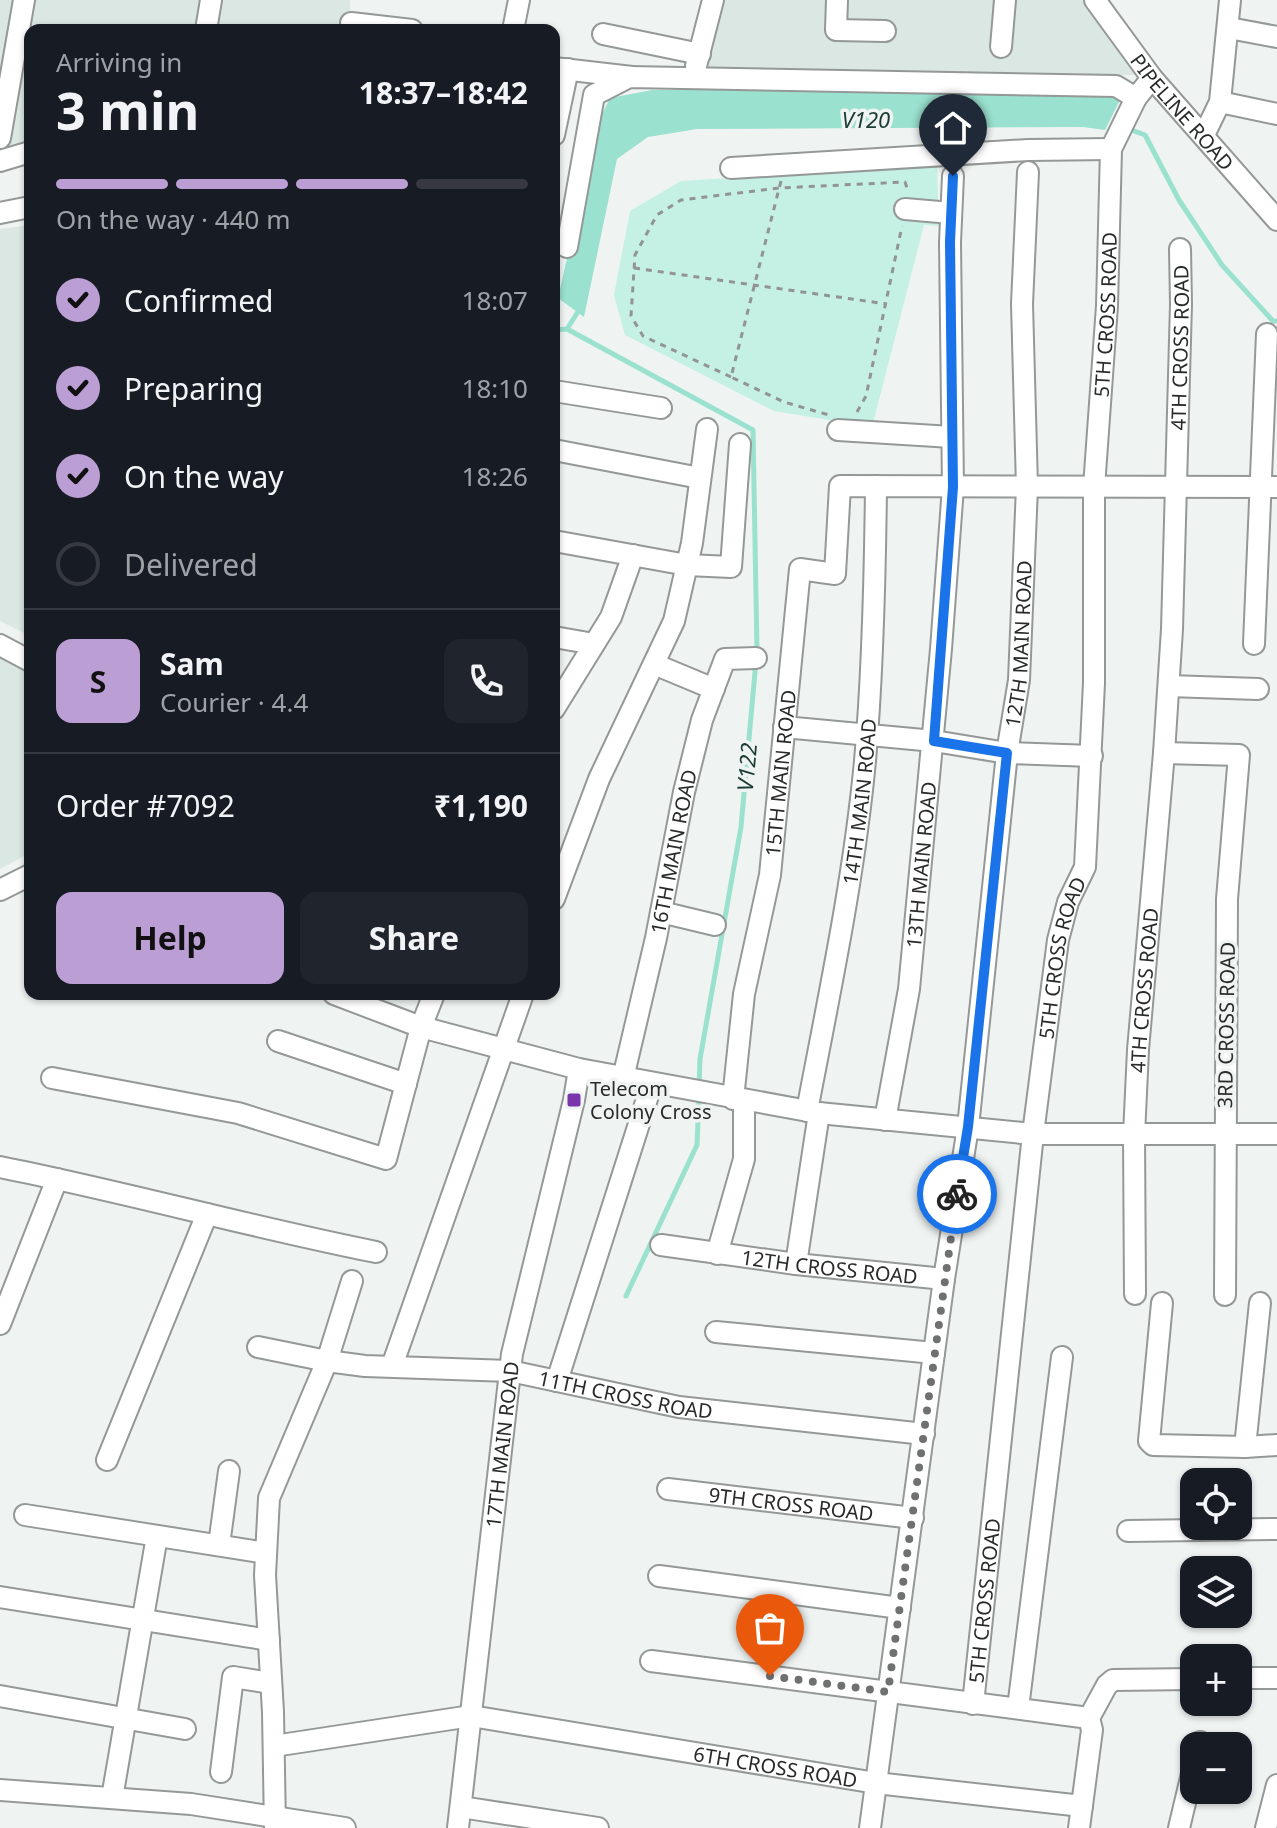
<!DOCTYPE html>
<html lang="en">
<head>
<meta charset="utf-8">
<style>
	:root { --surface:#171b24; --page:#20242c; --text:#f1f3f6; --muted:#9ea1a6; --line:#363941; --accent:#bb9ed3 }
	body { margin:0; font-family:"Noto Sans",sans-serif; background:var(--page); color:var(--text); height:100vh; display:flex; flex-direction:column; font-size:30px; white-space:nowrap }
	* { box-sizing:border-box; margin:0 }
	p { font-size:26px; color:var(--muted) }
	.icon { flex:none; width:44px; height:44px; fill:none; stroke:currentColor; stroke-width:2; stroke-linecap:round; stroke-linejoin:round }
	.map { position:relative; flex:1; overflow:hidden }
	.panel { position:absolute; left:24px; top:24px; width:536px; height:976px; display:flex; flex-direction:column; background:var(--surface); border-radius:16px; box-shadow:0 2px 6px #0004 }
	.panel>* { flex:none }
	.tools { position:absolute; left:1180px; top:1468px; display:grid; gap:16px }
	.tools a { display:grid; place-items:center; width:72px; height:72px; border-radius:16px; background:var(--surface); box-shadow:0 2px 6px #0004; font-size:40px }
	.pin { position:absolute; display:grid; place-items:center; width:68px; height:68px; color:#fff; margin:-82px -34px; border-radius:50% 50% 50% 0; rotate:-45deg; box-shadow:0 0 8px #0007 }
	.pin .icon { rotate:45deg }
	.courier { position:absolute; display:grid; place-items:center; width:80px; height:80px; margin:-40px; border:6px solid #1a73e8; border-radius:50%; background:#fff; color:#222; box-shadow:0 2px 10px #0007 }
	.headline em { font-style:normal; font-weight:700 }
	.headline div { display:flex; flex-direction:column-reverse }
	.headline { display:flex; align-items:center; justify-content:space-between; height:136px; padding:0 32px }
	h1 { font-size:52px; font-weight:700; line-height:60px }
	.bar { display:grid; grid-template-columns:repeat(4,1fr); gap:12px 8px; align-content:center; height:96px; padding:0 32px }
	.bar i { height:10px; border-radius:6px; background:var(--line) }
	.bar .current { background:var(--accent) }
	.bar p { grid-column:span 4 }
	.line { display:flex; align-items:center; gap:20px; padding:0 32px; border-top:2px solid var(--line) }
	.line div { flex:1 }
	.round { display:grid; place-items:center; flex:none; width:84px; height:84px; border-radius:16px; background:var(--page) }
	ol { padding:0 32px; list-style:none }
	li { display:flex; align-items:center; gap:24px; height:88px }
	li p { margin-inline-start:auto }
	li .icon { padding:8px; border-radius:50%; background:var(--accent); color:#111; stroke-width:4 }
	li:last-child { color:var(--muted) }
	li i { width:44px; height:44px; border:4px solid var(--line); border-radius:50% }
	.button { display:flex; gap:16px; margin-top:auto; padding:16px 32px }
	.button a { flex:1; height:92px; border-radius:16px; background:var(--accent); color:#111; font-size:32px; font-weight:700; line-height:92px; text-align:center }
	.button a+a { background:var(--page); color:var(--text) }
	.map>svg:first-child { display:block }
	.built { fill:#dae7e3 }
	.green { fill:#c5f0e4 }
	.water { fill:#9ae1cf }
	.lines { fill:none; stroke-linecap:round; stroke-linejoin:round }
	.stream { stroke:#9ae1cf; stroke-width:5 }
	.minor-casing { stroke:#949897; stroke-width:24 }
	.path { stroke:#919493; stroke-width:3; stroke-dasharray:6 6; stroke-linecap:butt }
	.minor { stroke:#fff; stroke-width:20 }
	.done { stroke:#6e7170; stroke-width:8; stroke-dasharray:0 14.4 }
	.route { stroke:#1a73e8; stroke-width:10 }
	.poi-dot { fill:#7935a9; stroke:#eff4f2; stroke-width:3 }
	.labels { text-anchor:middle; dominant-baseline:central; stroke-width:7; stroke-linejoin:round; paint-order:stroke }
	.street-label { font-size:20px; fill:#292a2a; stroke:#eff4f2 }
	.poi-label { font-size:20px; fill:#292a2a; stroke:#eff4f2; text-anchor:start }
	.water-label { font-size:22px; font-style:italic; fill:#193b33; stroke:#eff4f2 }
</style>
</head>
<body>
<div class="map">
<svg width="1277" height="1828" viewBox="0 0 1277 1828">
	<rect width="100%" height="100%" fill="#eff4f2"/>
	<path class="built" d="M0 0H350L351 23 398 30H30V150L0 158Z
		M710 0H1082L1136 75 692 73Z
		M30 225V636L0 621V229Z
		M0 657 30 673V853L0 869Z"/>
	<path class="green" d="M937 165 939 226 924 225 872 427 774 411 625 335 614 295 630 211 681 181Z"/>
	<path class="water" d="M1103 88 1121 98 1105 130 1083 127 697 129 648 137 617 159 584 317 558 298 598 122 610 98 652 90Z"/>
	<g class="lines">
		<path class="stream" d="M1126 128 1145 135 1179 200 1222 265 1273 321H1277
			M567 329 753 430 757 651
			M554 330 567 329 581 307
			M699 1087 700 1059 741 827 756 661
			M626 1296 697 1145 699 1097"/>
		<g class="minor-casing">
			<g id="minor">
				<path d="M837 0 836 30 885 31"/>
				<path id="s1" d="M1095 0 1152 78 1277 220"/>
				<path d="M351 23 412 30"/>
				<path d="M1229 28 1277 37"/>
				<path d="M206 30 211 0"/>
				<path d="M513 30 519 0"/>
				<path d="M603 34 700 54"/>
				<path d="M1001 47 1005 0"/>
				<path d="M696 66 713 0"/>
				<path d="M554 68 632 77"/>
				<path d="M1220 102 1277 114"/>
				<path d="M554 135 568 69"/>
				<path d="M1204 135 1220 102 1230 0"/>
				<path d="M0 138 24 0"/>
				<path d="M0 161 30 152"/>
				<path d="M731 168 1028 150 1111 149"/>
				<path d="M905 209 951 213"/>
				<path d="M0 213 30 207"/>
				<path d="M567 247 594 95 629 77 1116 86 1136 98"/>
				<path d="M554 391 661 408"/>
				<path d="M838 430 952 437"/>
				<path d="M554 450 700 478"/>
				<path d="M554 541 687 565 731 567 740 444"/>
				<path d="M554 637 594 644"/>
				<path d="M1254 644 1267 334"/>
				<path d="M0 645 30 661"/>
				<path d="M654 664 714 689"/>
				<path d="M1169 686 1258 689"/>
				<path d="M554 709 611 617 633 555"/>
				<path d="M784 727 934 741 1007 753 1092 756"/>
				<path d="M1164 753 1239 755 1227 899 1225 1295"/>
				<path d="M0 890 30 875"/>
				<path d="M554 899 599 779 674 621 692 543 707 429"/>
				<path d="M661 912 715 925"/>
				<path d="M334 994 421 1027 579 1069 819 1113 1033 1134H1277"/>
				<path d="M278 1041 406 1084"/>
				<path d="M52 1078 238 1113 386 1159 421 1027 434 994"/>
				<path id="s2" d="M623 1078 656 938 684 792 702 720 725 659 756 658"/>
				<path id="s3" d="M733 1099 744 994 770 875 800 569 835 574 840 486 1277 487"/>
				<path id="s4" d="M807 1111C829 995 854 879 865 761 873 670 875 578 876 486"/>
				<path id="s5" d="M885 1120 909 989 941 649 953 487 950 242 953 176"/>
				<path d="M0 1167C126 1192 250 1227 376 1252"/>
				<path id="s6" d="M661 1245 796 1264 944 1279"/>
				<path d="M717 1254 744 1159V1101"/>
				<path d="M796 1264 819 1113"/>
				<path id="s7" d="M1135 1294 1134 1135 1138 1050 1164 753 1172 629 1181 304 1180 249"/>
				<path d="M1162 1303 1149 1441 1153 1445 1245 1447 1277 1445"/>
				<path d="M0 1324 57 1179"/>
				<path d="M716 1332 934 1353"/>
				<path id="s8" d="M258 1347 327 1361 365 1366 510 1371 679 1407 924 1434"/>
				<path d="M392 1366 523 994"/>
				<path d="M557 1381 652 1083"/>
				<path d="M1245 1447 1260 1303"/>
				<path d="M107 1460 207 1214"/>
				<path id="s9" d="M668 1489 913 1518"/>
				<path d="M25 1515 266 1553"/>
				<path d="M1128 1531 1277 1529"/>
				<path d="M219 1545 229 1471"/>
				<path d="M659 1576 900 1608"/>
				<path d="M0 1597 269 1640"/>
				<path d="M651 1661 1089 1718 1092 1730 1079 1828"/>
				<path d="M1238 1678H1277"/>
				<path d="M0 1696 185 1729"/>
				<path id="s10" d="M973 1704 1033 1134 1058 940 1068 902 1085 867 1094 683V487L1107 306 1111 149 1136 98 1152 78"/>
				<path d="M1018 1708 1062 1357"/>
				<path d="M1089 1718 1107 1685 1113 1680 1194 1679"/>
				<path id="s11" d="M274 1746 471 1716 876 1783 1082 1806"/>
				<path d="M1199 1746 1200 1742"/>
				<path d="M221 1772 233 1677 271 1683"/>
				<path d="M0 1790 191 1804 345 1828"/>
				<path d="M112 1798 157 1536"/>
				<path d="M461 1807 598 1828"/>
				<path d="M275 1828 273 1712 265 1575 269 1498 327 1361 352 1281"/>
				<path id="s12" d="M458 1828 512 1354 574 1100 579 1069"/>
				<path id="s13" d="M870 1828 944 1279 968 1127 1007 753 1019 680 1027 487 1022 304 1028 172"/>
				<path d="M1179 1828 1194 1765"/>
				<path d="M1266 1828 1277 1785"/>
			</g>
		</g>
		<path class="path" d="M781 181 731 377 784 402 829 415
			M634 268 887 304
			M731 377 643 336 631 316 635 255 657 215 681 200 779 188 905 182 908 191
			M857 412 866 396 902 226"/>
		<use href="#minor" class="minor"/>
	</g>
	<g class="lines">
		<path class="done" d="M770 1676 888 1692 957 1194"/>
		<path class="route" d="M953 176 950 242 953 487 934 741 1007 753 968 1127 957 1194"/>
	</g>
	<rect class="poi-dot" x="566" y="1092" width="16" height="16" rx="4"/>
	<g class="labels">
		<g class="street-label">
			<text stroke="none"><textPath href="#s1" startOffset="142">PIPELINE ROAD</textPath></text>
			<text stroke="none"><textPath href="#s10" startOffset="1400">5TH CROSS ROAD</textPath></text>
			<text stroke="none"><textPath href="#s7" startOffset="948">4TH CROSS ROAD</textPath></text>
			<text stroke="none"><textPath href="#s13" startOffset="1194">12TH MAIN ROAD</textPath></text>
			<text stroke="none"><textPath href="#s3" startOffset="330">15TH MAIN ROAD</textPath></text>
			<text stroke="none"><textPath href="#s4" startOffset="314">14TH MAIN ROAD</textPath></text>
			<text stroke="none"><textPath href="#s2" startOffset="232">16TH MAIN ROAD</textPath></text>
			<text stroke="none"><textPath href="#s5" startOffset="258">13TH MAIN ROAD</textPath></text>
			<text stroke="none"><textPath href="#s10" startOffset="752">5TH CROSS ROAD</textPath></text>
			<text stroke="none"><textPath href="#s7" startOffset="304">4TH CROSS ROAD</textPath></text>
			<text transform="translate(1226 1025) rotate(-89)">3RD CROSS ROAD</text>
			<text stroke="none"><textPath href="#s6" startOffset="170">12TH CROSS ROAD</textPath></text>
			<text stroke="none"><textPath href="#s8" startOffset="372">11TH CROSS ROAD</textPath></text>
			<text stroke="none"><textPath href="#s12" startOffset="386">17TH MAIN ROAD</textPath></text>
			<text stroke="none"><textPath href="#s9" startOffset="124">9TH CROSS ROAD</textPath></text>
			<text stroke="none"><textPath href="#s10" startOffset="104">5TH CROSS ROAD</textPath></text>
			<text stroke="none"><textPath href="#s11" startOffset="508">6TH CROSS ROAD</textPath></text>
		</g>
		<g class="poi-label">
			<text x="590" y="1088">Telecom<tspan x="590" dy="23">Colony Cross</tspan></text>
		</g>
		<g class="water-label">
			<text x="866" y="119">V120</text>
			<text transform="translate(746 767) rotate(-85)">V122</text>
		</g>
	</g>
</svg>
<div class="tools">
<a><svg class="icon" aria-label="locate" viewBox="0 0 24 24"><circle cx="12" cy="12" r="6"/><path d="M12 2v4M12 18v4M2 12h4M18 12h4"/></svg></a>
<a><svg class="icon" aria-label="layers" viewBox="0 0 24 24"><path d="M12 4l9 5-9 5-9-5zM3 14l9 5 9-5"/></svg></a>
<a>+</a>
<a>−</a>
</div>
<div class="pin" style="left:770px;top:1676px;background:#ea580c"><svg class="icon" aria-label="bag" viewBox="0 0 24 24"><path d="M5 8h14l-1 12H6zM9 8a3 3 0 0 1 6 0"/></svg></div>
<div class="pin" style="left:953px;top:176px;background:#1f2937"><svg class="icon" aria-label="home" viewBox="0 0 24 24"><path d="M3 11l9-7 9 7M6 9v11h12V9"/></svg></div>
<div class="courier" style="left:957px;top:1194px"><svg class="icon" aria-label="bike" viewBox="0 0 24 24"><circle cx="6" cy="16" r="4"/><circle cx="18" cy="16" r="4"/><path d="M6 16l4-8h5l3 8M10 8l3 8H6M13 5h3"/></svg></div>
<section class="panel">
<div class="headline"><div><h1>3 min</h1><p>Arriving in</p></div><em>18:37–18:42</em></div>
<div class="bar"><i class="current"></i><i class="current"></i><i class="current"></i><i></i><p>On the way · 440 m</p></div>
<ol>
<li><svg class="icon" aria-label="check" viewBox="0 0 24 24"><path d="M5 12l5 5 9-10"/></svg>Confirmed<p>18:07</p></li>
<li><svg class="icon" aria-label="check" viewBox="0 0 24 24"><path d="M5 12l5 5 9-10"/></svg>Preparing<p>18:10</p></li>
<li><svg class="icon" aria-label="check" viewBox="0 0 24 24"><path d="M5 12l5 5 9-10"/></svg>On the way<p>18:26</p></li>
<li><i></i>Delivered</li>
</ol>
<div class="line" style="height:144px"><b class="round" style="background:var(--accent);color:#111">S</b><div><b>Sam</b><p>Courier · 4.4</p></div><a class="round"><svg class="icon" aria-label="phone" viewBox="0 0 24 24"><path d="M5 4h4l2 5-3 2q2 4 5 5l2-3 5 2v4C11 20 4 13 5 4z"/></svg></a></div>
<div class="line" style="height:104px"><div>Order #7092</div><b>₹1,190</b></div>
<div class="button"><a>Help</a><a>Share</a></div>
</section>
</div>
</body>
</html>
